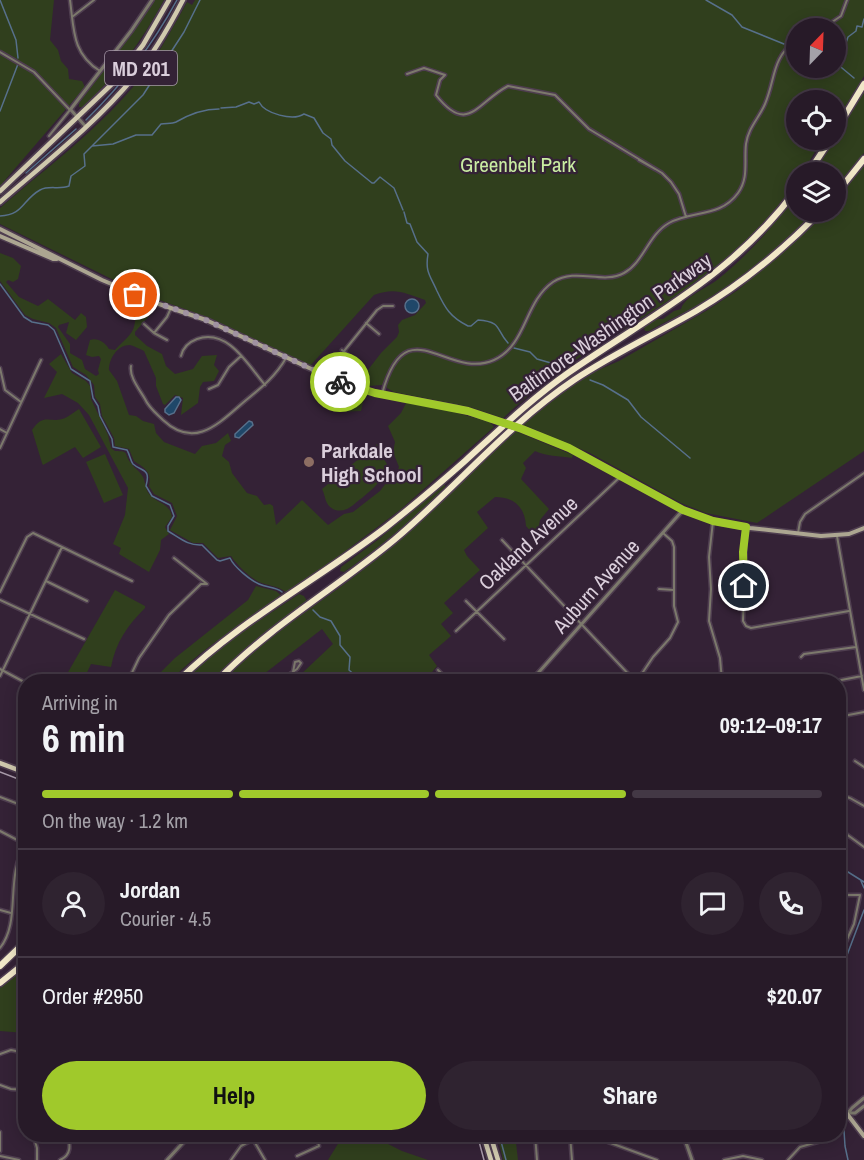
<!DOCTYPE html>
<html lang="en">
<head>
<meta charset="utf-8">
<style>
	:root { --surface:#271a28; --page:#2f2330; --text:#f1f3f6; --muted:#a4a1a8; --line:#433845; --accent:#a0c92b }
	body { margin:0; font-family:"Archivo Narrow",sans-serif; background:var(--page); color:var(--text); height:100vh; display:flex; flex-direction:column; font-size:22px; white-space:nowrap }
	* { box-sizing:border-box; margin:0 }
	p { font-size:20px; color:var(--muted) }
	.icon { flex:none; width:33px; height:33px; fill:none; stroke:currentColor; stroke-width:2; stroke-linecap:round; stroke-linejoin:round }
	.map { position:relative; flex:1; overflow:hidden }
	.side { position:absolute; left:18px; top:674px; width:828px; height:468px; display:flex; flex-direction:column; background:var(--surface); border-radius:24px; box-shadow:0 3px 15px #0003,0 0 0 2px var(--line) }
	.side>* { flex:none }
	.needle { width:39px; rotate:23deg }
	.buttons { position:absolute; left:786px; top:18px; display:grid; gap:12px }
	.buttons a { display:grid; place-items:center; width:60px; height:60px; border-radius:50%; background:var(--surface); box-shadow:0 3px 15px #0003,0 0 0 2px var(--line); font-size:30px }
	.pin { position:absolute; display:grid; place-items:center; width:51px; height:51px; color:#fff; margin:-26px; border:3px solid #fff; border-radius:50%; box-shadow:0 2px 6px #0007 }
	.courier { position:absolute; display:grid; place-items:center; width:60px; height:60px; margin:-30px; border:4px solid #a0c92b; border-radius:50%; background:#fff; color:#222; box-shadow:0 2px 8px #0007 }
	.summary em { font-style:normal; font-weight:700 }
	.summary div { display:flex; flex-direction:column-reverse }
	.summary { display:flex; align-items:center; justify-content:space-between; height:102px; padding:0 24px }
	h1 { font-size:39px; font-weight:700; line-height:45px }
	.bar { display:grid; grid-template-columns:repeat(4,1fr); gap:9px 6px; align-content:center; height:72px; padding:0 24px }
	.bar i { height:8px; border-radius:4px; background:var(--line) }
	.bar .selected { background:var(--accent) }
	.bar p { grid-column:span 4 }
	.line { display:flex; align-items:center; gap:15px; padding:0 24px; border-top:2px solid var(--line) }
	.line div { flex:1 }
	.round { display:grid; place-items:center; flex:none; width:63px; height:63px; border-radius:32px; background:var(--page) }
	.primary-button { display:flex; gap:12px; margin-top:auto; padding:12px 24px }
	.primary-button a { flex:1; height:69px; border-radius:36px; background:var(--accent); color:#111; font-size:24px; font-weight:700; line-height:69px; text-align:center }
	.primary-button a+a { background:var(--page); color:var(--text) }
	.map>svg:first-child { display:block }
	.green { fill:#303f1d; fill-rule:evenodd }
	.water { fill:#1f4769; stroke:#57708b; stroke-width:1.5 }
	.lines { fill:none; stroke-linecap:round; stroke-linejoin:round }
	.stream { stroke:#57708b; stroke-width:1.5 }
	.minor-casing { stroke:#4f3e50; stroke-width:5 }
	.tertiary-casing { stroke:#4f3e50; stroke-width:6 }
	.secondary-casing { stroke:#4f3e50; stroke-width:7 }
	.primary-casing { stroke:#4f3e50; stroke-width:8 }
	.motorway-casing { stroke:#4f3e50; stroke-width:9 }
	.minor { stroke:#7c796c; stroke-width:2 }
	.tertiary { stroke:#7c796c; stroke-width:3 }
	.secondary { stroke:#aca691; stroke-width:4 }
	.primary { stroke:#d0c9ae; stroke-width:4.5 }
	.motorway { stroke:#f1e8c8; stroke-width:6 }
	.tram { stroke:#a99baa; stroke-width:1.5 }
	.secondary-bridge-casing { stroke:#4f3e50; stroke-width:7; stroke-linecap:butt }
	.secondary-bridge { stroke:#aca691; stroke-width:4 }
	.done { stroke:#a092a1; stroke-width:6; stroke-dasharray:0 10.8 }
	.route { stroke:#a0c92b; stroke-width:8 }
	.education-dot { fill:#8d6e63; stroke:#342236; stroke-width:2 }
	.labels { text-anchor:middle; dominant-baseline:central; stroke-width:4.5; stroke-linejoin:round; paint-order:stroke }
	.shield { fill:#342236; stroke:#a89aaa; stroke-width:1.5 }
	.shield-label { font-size:20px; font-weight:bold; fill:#dacedb }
	.park-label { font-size:21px; fill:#c9eca2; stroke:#342236 }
	.street-label { font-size:21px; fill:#dacedb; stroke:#342236 }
	.poi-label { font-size:21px; font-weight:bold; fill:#dacedb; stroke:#342236; text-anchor:start }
</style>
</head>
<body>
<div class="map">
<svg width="864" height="1160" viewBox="0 0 864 1160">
	<rect width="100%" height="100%" fill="#342236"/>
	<path class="green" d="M0 0H54L50 40 58 50 61 61 68 69 69 79 82 81 85 87 0 186Z
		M155 0H164C142 41 116 76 83 107H79V103L137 27Z
		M195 0H864V76L836 122V100H796V140H822L803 172H796C796 186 788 193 780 203 725 273 647 313 574 361 549 378 525 398 503 418L470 407 394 392 382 385 368 386 357 384 381 353 397 337 399 332 398 325 402 320 415 315 426 303 425 300C405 293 395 287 374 295L310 366 212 319 140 293 0 224V208C45 169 94 133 133 87 155 61 171 31 187 2L192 5ZM796 28H836V68H796Z
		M864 91V153L836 187V172H812L834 140H836V136Z
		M864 165V451L757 523 706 513 681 503 590 453 522 424 572 386 596 371 619 361 706 311 738 290 790 245 823 212H836V198Z
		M796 195V212H814C784 243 750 272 714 295 693 309 670 319 649 331H645L644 327 657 319H663L674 311 681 309C685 296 707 288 717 280 748 255 773 227 796 195Z
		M0 253 13 258 21 266 18 279 13 282 8 280 6 282 19 297 38 306 48 299 75 320 81 313 86 317 87 327 76 340 66 333 69 322 59 325 58 327 70 344V353L82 360 85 369 96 376 99 374 98 370 101 359 99 356 92 357 86 355 90 340C97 337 106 343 109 349L115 350C121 343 132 335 134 327 136 317 136 313 142 303L155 309 135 332V335L147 346 162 354 166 366 175 374 193 369 202 356 217 355 214 365 219 371 214 381 203 382 200 387 198 403 181 415 183 398 175 395 165 405 163 404 156 386V378L144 351C140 349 134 346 130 345 117 345 109 359 109 370L117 381 129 415 136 416 143 421 154 424 156 433 164 442 195 454 202 446 216 443 228 433 231 441 225 445 222 456 229 462 232 473 247 493 257 496 264 505 270 504 273 506 276 525 302 500 328 525 344 514 353 512 380 491 386 483 394 480 399 467 393 452 395 442 388 426 401 413 406 403 446 410 490 422 494 427 400 510 327 565 286 592C276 585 268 586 259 582 248 576 237 565 231 556L218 558 203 543H193L170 530 177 516 172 503 154 494 149 486C152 471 144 468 134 461L129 449 115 446 114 438 102 416 100 404 95 397 94 385 86 375 73 367 56 328 49 323 33 319 25 315 0 281Z
		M61 354 72 373 86 381 90 386 91 399 108 435 111 448 115 451C131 451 123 454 131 463 135 469 140 471 143 477 146 483 145 490 150 495 158 504 170 503 172 517L165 527 169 534 161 540 160 550 149 572 119 554 121 548 113 544 125 515 128 488 89 415 78 403 62 394 44 398 57 372 49 364Z
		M333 385 344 390V394L334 398 325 394V390Z
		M353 392 361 394 364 398 361 411 336 412 335 406 348 401Z
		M79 409 101 447 83 458 75 447 43 465 42 463 32 430C44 413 48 423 62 419 67 418 74 412 79 409Z
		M515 431 573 455 572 458C559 456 546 456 535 451L523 463 526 468 521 479 549 509 540 520 538 530 534 535 526 526C525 507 514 497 495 497L477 512 488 528 464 550 467 556 480 570 444 603 453 613 441 624 451 636 429 655 437 666 428 677 429 681H301L298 677 333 644 322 629 255 681H223C269 633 326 600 377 559 426 519 467 472 515 431Z
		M377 444 379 446 371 454C406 462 375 487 362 498 357 501 352 507 347 509 342 511 337 511 333 509 324 504 326 496 322 489Z
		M105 454 123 495 104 503 86 462Z
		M442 485H445V487C415 519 380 547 344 572L340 571 341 567 379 539Z
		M256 586 276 591 283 597C243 622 204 647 170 681H152L175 658 248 600Z
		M115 590 145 606V608C127 626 116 642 111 667L91 664 83 681H63Z
		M299 594 304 596 307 601 248 646 211 681H182L202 661 230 640Z
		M25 968V991L22 995 21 1002 25 1007V1033L0 1031V988Z
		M344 1134H368L402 1151 428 1160H328Z
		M497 1134H515L518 1160H503Z"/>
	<path class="water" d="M405 306a7 7 0 1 1 14 0a7 7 0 1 1-14 0Z
		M176 397H179L181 400 174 413 169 415 165 412V409Z
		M249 421 252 422 253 425 239 438 235 437V434Z"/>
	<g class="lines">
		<path class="stream" d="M0 0 16 40 18 58
			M706 0 732 15 742 27 784 44
			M793 50 796 53
			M836 57 846 43 848 37 856 31 857 26 862 27 864 19
			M836 63 854 78
			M221 108 236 107 249 102 254 104 259 102C265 114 293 121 304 114L314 118 323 133 331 139 332 145 345 161 372 183H374L380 177 394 188 403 210
			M0 111 18 64
			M86 120C123 84 152 46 177 0
			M92 146 113 144 136 135H152L161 124C166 123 172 124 176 122 188 115 204 109 219 109
			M26 173 76 129
			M404 212 407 223 410 224 417 242 428 254C425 272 430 275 437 291 445 308 450 317 468 326H471L478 320C503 322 495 329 508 343
			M0 216C24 215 22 200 40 190 49 185 59 190 69 186L71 176 85 166 84 154 143 95 184 32 200 0
			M0 284 24 317 32 322 48 325 54 330 71 369 90 381 93 398 98 406 100 416 112 439 113 447 127 450C130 455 130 460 133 464 142 472 151 468 146 486L152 496 170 505 174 516 168 526V531C180 538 188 546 202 545L217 560 220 561 230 558C234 567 250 580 259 584 267 588 275 586 282 592
			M514 348 530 352 537 359 558 365
			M590 380 603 385 628 400 641 417 690 458
			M313 610 320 617 331 621 340 636V645L350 657 349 670 361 681
			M838 863 848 872 864 882
			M861 881 864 888
			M838 979 864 910
			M838 1061 846 1105
			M843 1115 845 1146 848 1160
			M499 1134 506 1160"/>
		<g class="minor-casing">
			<path id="minor" d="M70 0C74 29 72 54 100 71
				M72 17 94 0
				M823 28 841 16 847 0
				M0 52 34 72 70 110 49 136
				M407 74 424 68 445 75 440 80 436 95C468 136 477 102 508 86L555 95 589 129 662 173 671 182 679 194 686 217
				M639 160 655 169
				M366 323 379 334
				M144 324 154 333 167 340
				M154 333 167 317 171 308
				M342 350 356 362
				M181 356C183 347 189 342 197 339 228 328 248 365 265 385
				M131 366C129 377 140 390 145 399 149 408 156 413 163 420 195 450 219 423 245 401 261 388 276 376 286 358
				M0 368 5 390 21 402
				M324 376 377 310 383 306H393
				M209 389 218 385 229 367 241 356
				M382 394C406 305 446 381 494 360 527 345 524 302 553 282 577 267 602 285 624 273 644 262 648 235 669 223 692 210 720 218 738 193 749 178 744 161 746 144 748 128 759 118 765 104 776 78 771 59 796 40
				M0 429 7 433
				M0 448 41 360
				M713 521 709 557 711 589 709 621 720 658 722 681
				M746 527 743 621 746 626 751 628 849 611
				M798 533 800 522 805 514 864 473
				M837 536 864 690
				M502 540 635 681
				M174 558 207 584
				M46 581 87 601
				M659 589 674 590
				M0 592 27 537 33 533 132 581
				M0 600 84 639
				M466 601 504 639
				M456 631 620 477
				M801 657 804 654 856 647
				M0 669 26 683
				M438 670 449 681
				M537 674 544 681
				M0 676 62 547
				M128 681 139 658 169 615 201 584H207
				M280 681 297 669 301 663 299 661 295 662 293 672
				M637 681 653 657 670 638 678 622 674 606V547L672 541 663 533
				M836 681 862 676
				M838 717 864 712
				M855 761 864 767
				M838 794 850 798 864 806
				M0 797 26 807
				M18 805 26 786
				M838 828 864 847
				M0 831 25 844
				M838 895H860L854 924 839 957
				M0 910 11 913
				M0 948C22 920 4 877 26 844
				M0 1054 11 1050 26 1053
				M0 1085 11 1089 26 1090
				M0 1132V1151
				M33 1134 37 1148V1160
				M250 1134 265 1160
				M410 1134 429 1141
				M535 1134 537 1160
				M570 1134 572 1160
				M586 1134 657 1160
				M0 1156 19 1160
				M297 1156 319 1146 316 1134
				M60 1160C72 1155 70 1145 68 1134
				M231 1160 241 1146 263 1134
				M724 1160 743 1156 762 1160
				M788 1160 800 1147 821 1141"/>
		</g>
		<g class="tertiary-casing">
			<path id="tertiary" d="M70 110 131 31 152 0
				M71 110 86 127
				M531 681 683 510
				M848 1113 852 1108 864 1098
				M848 1113H855L864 1106
				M683 1134 692 1160
				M167 1160 191 1134"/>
		</g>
		<g class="secondary-casing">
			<path id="secondary" d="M0 229 102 280 159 304 206 320 335 380 375 393 457 408 497 421
				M0 236 53 259H57
				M522 429 569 448 683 510 713 521 750 528 821 536 849 534 864 528
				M838 1102 864 1136"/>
		</g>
		<g class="primary-casing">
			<path id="primary" d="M0 191 114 82 143 45 169 0
				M0 202C46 162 95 124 134 77 154 54 169 27 183 0
				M0 763 26 773
				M483 1134 491 1160
				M490 1134 498 1160"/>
		</g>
		<g class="motorway-casing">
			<path id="motorway" d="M836 130 864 84
				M809 172 830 140
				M836 194 864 159
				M178 681C239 621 317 580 385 528 413 506 439 484 465 461 499 430 531 399 568 373 653 314 733 275 796 190
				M217 681C270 626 336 588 394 540 456 488 507 425 574 380 613 354 656 334 696 311 742 284 783 250 820 212
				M0 966 26 941
				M0 983 26 962"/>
		</g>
		<use href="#minor" class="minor"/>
		<use href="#tertiary" class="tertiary"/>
		<use href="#secondary" class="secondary"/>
		<use href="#primary" class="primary"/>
		<use href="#motorway" class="motorway"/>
		<path class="tram" d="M0 772 26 782
			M477 1134 484 1160"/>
		<g class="secondary-bridge-casing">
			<path id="secondary-bridge" d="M497 421 522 429"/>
		</g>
		<use href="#secondary-bridge" class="secondary-bridge"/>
	</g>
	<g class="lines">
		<path class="done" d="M135 295 206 320 340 382"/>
		<path class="route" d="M340 382 375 393 468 411 522 429 569 448 683 510 713 521 746 527 743 552 744 586"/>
	</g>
	<circle class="education-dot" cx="309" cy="462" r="6"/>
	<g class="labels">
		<rect class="shield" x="105" y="51" width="72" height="34" rx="4.5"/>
		<g class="shield-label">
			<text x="141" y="68">MD 201</text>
		</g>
		<g class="park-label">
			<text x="518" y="164">Greenbelt Park</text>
		</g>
		<g class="street-label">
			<text transform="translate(610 327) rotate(-35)">Baltimore-Washington Parkway</text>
			<text transform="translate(528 543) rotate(-43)">Oakland Avenue</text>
			<text transform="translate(596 586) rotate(-48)">Auburn Avenue</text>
		</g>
		<g class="poi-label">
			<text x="321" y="450">Parkdale<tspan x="321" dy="24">High School</tspan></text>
		</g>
	</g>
</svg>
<div class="buttons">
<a><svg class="needle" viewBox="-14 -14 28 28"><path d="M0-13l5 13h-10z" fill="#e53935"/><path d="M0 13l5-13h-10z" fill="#a4a1a8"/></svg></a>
<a><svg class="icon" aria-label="locate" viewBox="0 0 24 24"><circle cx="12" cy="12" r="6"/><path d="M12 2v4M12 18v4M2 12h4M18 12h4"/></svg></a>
<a><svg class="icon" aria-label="layers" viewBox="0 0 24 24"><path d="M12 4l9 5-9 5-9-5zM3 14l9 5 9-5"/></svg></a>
</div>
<div class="pin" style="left:135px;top:295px;background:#ea580c"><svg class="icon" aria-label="bag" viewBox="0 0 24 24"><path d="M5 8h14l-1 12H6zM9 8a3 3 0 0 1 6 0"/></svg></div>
<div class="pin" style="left:744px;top:586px;background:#1f2937"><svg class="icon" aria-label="home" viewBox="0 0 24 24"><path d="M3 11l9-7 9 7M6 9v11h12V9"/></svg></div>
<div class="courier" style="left:340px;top:382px"><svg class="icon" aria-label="bike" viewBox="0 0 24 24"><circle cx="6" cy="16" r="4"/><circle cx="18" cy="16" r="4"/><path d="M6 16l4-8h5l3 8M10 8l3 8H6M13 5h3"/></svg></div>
<section class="side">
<div class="summary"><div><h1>6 min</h1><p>Arriving in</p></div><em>09:12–09:17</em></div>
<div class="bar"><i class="selected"></i><i class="selected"></i><i class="selected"></i><i></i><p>On the way · 1.2 km</p></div>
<div class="line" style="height:108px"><a class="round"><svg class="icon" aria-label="person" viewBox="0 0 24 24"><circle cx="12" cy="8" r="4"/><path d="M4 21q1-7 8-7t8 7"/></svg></a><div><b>Jordan</b><p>Courier · 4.5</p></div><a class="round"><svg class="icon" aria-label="chat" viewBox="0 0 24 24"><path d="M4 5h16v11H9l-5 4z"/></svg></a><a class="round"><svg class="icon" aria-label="phone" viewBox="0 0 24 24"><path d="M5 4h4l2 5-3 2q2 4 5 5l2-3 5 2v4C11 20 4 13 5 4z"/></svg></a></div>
<div class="line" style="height:78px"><div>Order #2950</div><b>$20.07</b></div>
<div class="primary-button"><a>Help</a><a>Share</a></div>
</section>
</div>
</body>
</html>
